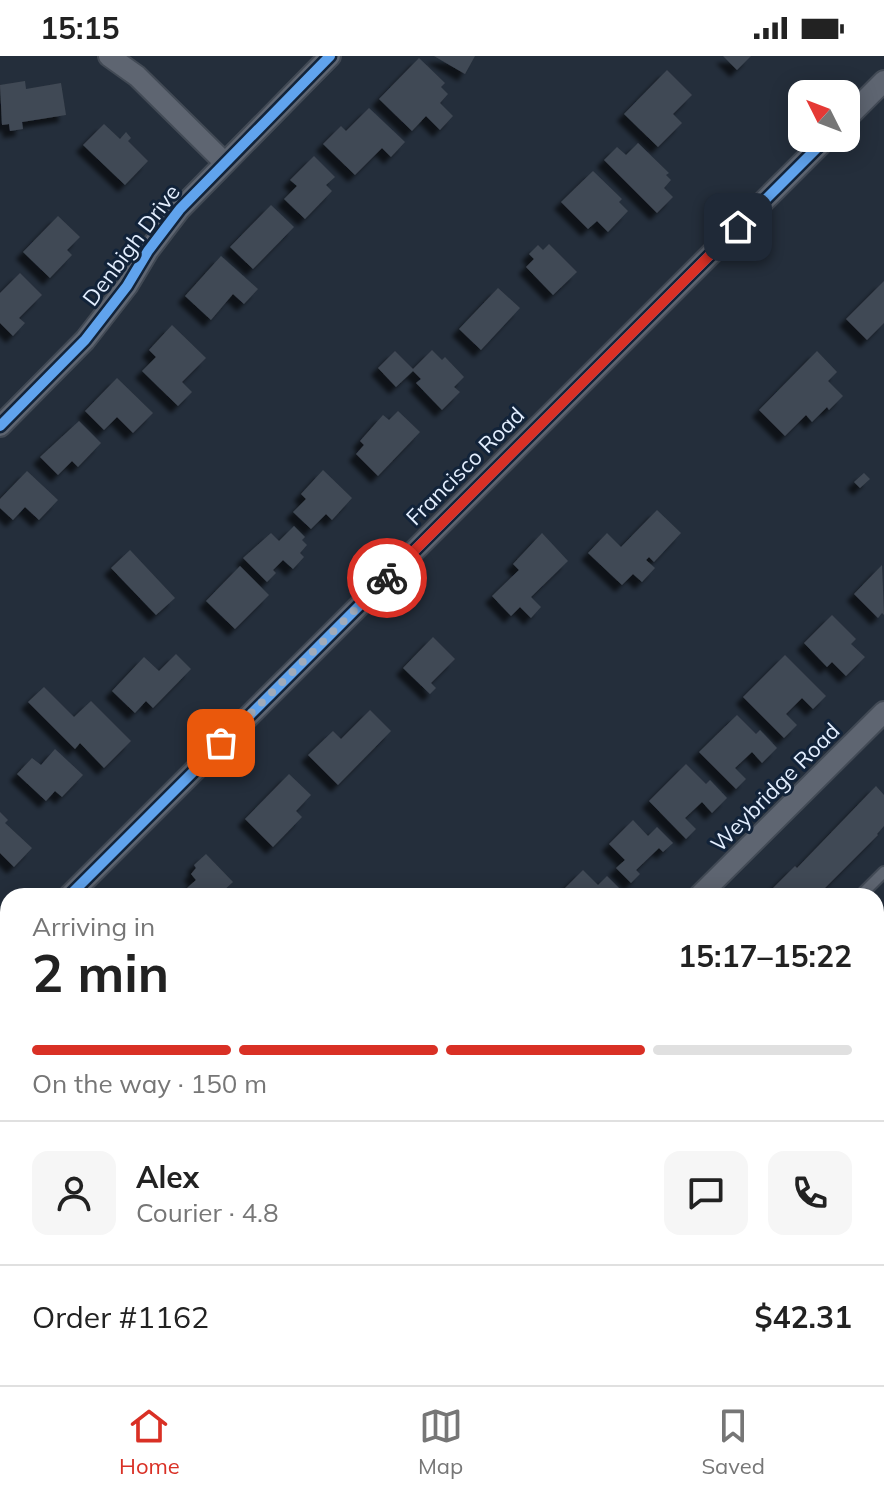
<!DOCTYPE html>
<html lang="en">
<head>
<meta charset="utf-8">
<style>
	:root { --surface:#fff; --page:#f6f6f6; --text:#222; --muted:#767676; --line:#e0e0e0; --accent:#d93025 }
	body { margin:0; font-family:Mulish,sans-serif; background:var(--page); color:var(--text); height:100vh; display:flex; flex-direction:column; font-size:30px; white-space:nowrap }
	* { box-sizing:border-box; margin:0 }
	p { font-size:26px; color:var(--muted) }
	.icon { flex:none; width:44px; height:44px; fill:none; stroke:currentColor; stroke-width:2; stroke-linecap:round; stroke-linejoin:round }
	.map { position:relative; flex:1; overflow:hidden }
	.details { position:absolute; left:0px; top:832px; width:884px; height:498px; display:flex; flex-direction:column; background:var(--surface); border-radius:24px 24px 0 0; box-shadow:0 4px 20px #0003 }
	.details>* { flex:none }
	.needle { width:52px; rotate:312deg }
	.controls { position:absolute; left:788px; top:24px; display:grid; gap:16px }
	.controls a { display:grid; place-items:center; width:72px; height:72px; border-radius:16px; background:var(--surface); box-shadow:0 4px 20px #0003; font-size:40px }
	.pin { position:absolute; display:grid; place-items:center; width:68px; height:68px; color:#fff; margin:-34px; border-radius:16px; box-shadow:0 4px 12px #0006 }
	.courier { position:absolute; display:grid; place-items:center; width:80px; height:80px; margin:-40px; border:6px solid #d93025; border-radius:50%; background:#fff; color:#222; box-shadow:0 2px 10px #0007 }
	.summary em { font-style:normal; font-weight:700 }
	.summary div { display:flex; flex-direction:column-reverse }
	.summary { display:flex; align-items:center; justify-content:space-between; height:136px; padding:0 32px }
	h1 { font-size:52px; font-weight:700; line-height:60px }
	.bar { display:grid; grid-template-columns:repeat(4,1fr); gap:12px 8px; align-content:center; height:96px; padding:0 32px }
	.bar i { height:10px; border-radius:6px; background:var(--line) }
	.bar .on { background:var(--accent) }
	.bar p { grid-column:span 4 }
	.line { display:flex; align-items:center; gap:20px; padding:0 32px; border-top:2px solid var(--line) }
	.line div { flex:1 }
	.round { display:grid; place-items:center; flex:none; width:84px; height:84px; border-radius:16px; background:var(--page) }
	.status { display:flex; justify-content:space-between; align-items:center; height:56px; padding:0 40px; background:var(--surface); direction:ltr }
	.status svg { height:22px; fill:currentColor }
	.dock { display:flex; justify-content:space-around; align-items:center; height:112px; border-top:2px solid var(--line); background:var(--surface); font-size:22px; color:var(--muted) }
	.dock a { display:grid; justify-items:center; gap:4px }
	.dock .on { color:var(--accent) }
	.map>svg:first-child { display:block }
	.building { fill:#414954; filter:url(#shadow) }
	.lines { fill:none; stroke-linecap:round; stroke-linejoin:round }
	.lane-casing { stroke:#424a55; stroke-width:14 }
	.street-casing { stroke:#424a55; stroke-width:24 }
	.lane { stroke:#5e6571; stroke-width:10 }
	.street { stroke:#5e6571; stroke-width:20 }
	.cycleway-casing { stroke:#122339; stroke-width:15 }
	.cycleway { stroke:#60a3ed; stroke-width:10 }
	.done { stroke:#a0abba; stroke-width:8; stroke-dasharray:0 14.4 }
	.route { stroke:#d93025; stroke-width:10 }
	.labels { text-anchor:middle; dominant-baseline:central; stroke-width:6; stroke-linejoin:round; paint-order:stroke }
	.street-label { font-size:22px; fill:#e3eefe; stroke:#122339 }
</style>
</head>
<body>
<div class="status"><b>15:15</b><svg viewBox="0 0 49 12"><path d="M0 12V9h3v3zM5 12V6h3v6zM10 12V3h3v9zM15 12V0h3v12zM26 1h20v11H26zM47 4h2v5h-2z"/></svg></div>
<div class="map">
<svg width="884" height="1329" viewBox="0 0 884 1329">
	<defs>
		<filter id="shadow"><feDropShadow dx="-7" dy="7" stdDeviation="2" flood-color="#0009"/></filter>
	</defs>
	<rect width="100%" height="100%" fill="#242e3b"/>
	<path class="building" d="M434 0H475L465 18Z
		M723 0H751L737 14Z
		M419 2 445 27 441 31 448 38 440 47 453 60 440 74 426 60 412 75 379 43Z
		M667 14 692 39 673 58 682 67 658 91 624 58Z
		M25 25 26 33 61 27 66 59 22 66 23 73 10 75 9 68 2 69 0 29Z
		M369 52 405 86 391 101 382 92 355 119 323 88 341 70 346 75Z
		M104 68 120 83 126 76 131 82 128 85 148 105 125 129 83 89Z
		M638 87 669 117 666 119 671 124 664 132 673 141 657 157 604 104 617 91 626 99Z
		M314 100 335 121 326 129 332 135 305 163 284 143 297 130 290 124Z
		M593 115 622 143 619 146 628 155 608 176 597 165 588 173 561 146Z
		M271 149 294 171 253 213 230 191Z
		M58 160 80 181 67 194 72 199 50 222 23 196Z
		M549 188 577 216 553 239 526 211 534 203 529 198 538 189 543 194Z
		M221 200 258 233 244 248 233 238 211 264 185 240Z
		M20 217 42 239 19 262 25 267 13 280 0 267V237Z
		M884 225V267L867 284 846 263Z
		M498 232 520 252 481 294 459 273Z
		M172 269 206 302 182 326 192 336 178 350 142 315 156 301 149 294Z
		M432 294 442 304 445 301 464 321 454 331 460 336 442 354 416 327 421 323 413 315 396 331 378 312 395 295 413 313Z
		M817 295 837 316 828 325 843 340 829 354 827 351 812 366 806 359 785 380 759 354Z
		M117 322 153 357 133 377 117 361 104 374 85 355Z
		M398 355 420 376 378 420 356 398 364 389 360 385 383 359 389 364Z
		M79 365 101 387 78 411 72 405 58 419 40 401Z
		M323 414 352 442 332 464 326 458 311 473 293 456 306 443 301 438Z
		M27 415 58 444 39 464 25 451 13 464 0 452V443Z
		M864 417 870 423 860 432 854 426Z
		M657 454 681 477 654 506 649 501 646 504 655 512 642 526 633 518 622 529 588 497 607 477 621 491Z
		M294 470 305 481 302 484 307 489 300 497 304 501 293 513 283 504 273 514 276 517 267 526 243 502 271 477 279 485Z
		M542 477 568 505 531 541 541 551 531 562 520 551 511 560 492 540 519 514 513 508Z
		M130 494 175 542 156 559 111 512Z
		M882 509 884 559 882 557 878 562 854 538Z
		M240 510 269 539 235 573 206 545Z
		M832 559 856 583 851 588 865 601 846 620 832 606 827 611 804 587Z
		M433 581 455 603 431 627 436 632 430 638 403 612Z
		M176 598 191 613 153 652 146 645 135 657 112 635 144 601 159 615Z
		M785 599 826 640 813 653 802 642 786 658 797 669 784 682 743 641Z
		M44 631 74 661 91 645 131 685 104 712 80 687 75 693 28 646Z
		M370 654 391 675 338 729 308 699 333 675 341 683Z
		M737 659 756 678 760 674 777 692 762 707 752 696 735 712 746 723 736 733 699 696Z
		M55 693 83 719 62 741 55 735 46 745 17 718 32 702 41 709Z
		M686 708 706 728 710 724 727 742 712 757 702 746 685 762 696 773 686 783 649 745Z
		M289 718 311 739 296 755 302 761 273 791 245 763Z
		M876 730 884 739V770L877 778 878 779 820 837 818 835 814 840H777L771 834 795 810 797 812Z
		M0 756 8 764 5 767 32 792 14 811 0 797Z
		M633 764 648 780 657 771 673 787 663 796 659 792 636 814 640 818 631 827 616 812 625 804 609 788Z
		M206 798 233 826 222 836 226 840H178L196 824 191 818 196 812 194 809Z
		M583 814 598 829 607 820 623 836 618 840H561L559 838Z
		M876 948 884 956V969L876 977Z
		M876 1132 884 1139V1185L876 1177Z
		M884 1273V1305L876 1297V1281Z
		M68 1322H145L138 1329H81L78 1326 75 1329Z
		M288 1322H328L321 1329H295Z
		M438 1322H485L478 1329H431Z
		M642 1322H691L698 1329H649Z"/>
	<g class="lines">
		<g class="lane-casing">
			<path id="lane" d="M860 840 884 816
				M0 996 8 1002
				M385 1322 392 1329
				M30 1329 36 1322
				M370 1329 377 1322"/>
		</g>
		<g class="street-casing">
			<path id="street" d="M109 0 137 20 224 106
				M846 63 884 25
				M0 370 85 284 127 230 148 195 180 153 330 0
				M69 840 827 82
				M699 840 884 656
				M0 909 8 901
				M876 1043 884 1036
				M876 1062 884 1070
				M0 1107 8 1115
				M220 1322 227 1329
				M753 1322 760 1329
				M843 1322 850 1329"/>
		</g>
		<use href="#lane" class="lane"/>
		<use href="#street" class="street"/>
		<g class="cycleway-casing">
			<path id="cycleway" d="M0 370 85 284 127 230 148 195 180 153 330 0
				M69 840 827 82"/>
		</g>
		<use href="#cycleway" class="cycleway"/>
	</g>
	<g class="lines">
		<path class="done" d="M221 687 387 522"/>
		<path class="route" d="M387 522 738 171"/>
	</g>
	<g class="labels">
		<g class="street-label">
			<text transform="translate(131 189) rotate(-53)">Denbigh Drive</text>
			<text transform="translate(465 410) rotate(-45)">Francisco Road</text>
			<text transform="translate(775 731) rotate(-45)">Weybridge Road</text>
		</g>
	</g>
</svg>
<div class="controls">
<a><svg class="needle" viewBox="-14 -14 28 28"><path d="M0-13l5 13h-10z" fill="#e53935"/><path d="M0 13l5-13h-10z" fill="#767676"/></svg></a>
</div>
<div class="pin" style="left:221px;top:687px;background:#ea580c"><svg class="icon" aria-label="bag" viewBox="0 0 24 24"><path d="M5 8h14l-1 12H6zM9 8a3 3 0 0 1 6 0"/></svg></div>
<div class="pin" style="left:738px;top:171px;background:#1f2937"><svg class="icon" aria-label="home" viewBox="0 0 24 24"><path d="M3 11l9-7 9 7M6 9v11h12V9"/></svg></div>
<div class="courier" style="left:387px;top:522px"><svg class="icon" aria-label="bike" viewBox="0 0 24 24"><circle cx="6" cy="16" r="4"/><circle cx="18" cy="16" r="4"/><path d="M6 16l4-8h5l3 8M10 8l3 8H6M13 5h3"/></svg></div>
<section class="details">
<div class="summary"><div><h1>2 min</h1><p>Arriving in</p></div><em>15:17–15:22</em></div>
<div class="bar"><i class="on"></i><i class="on"></i><i class="on"></i><i></i><p>On the way · 150 m</p></div>
<div class="line" style="height:144px"><a class="round"><svg class="icon" aria-label="person" viewBox="0 0 24 24"><circle cx="12" cy="8" r="4"/><path d="M4 21q1-7 8-7t8 7"/></svg></a><div><b>Alex</b><p>Courier · 4.8</p></div><a class="round"><svg class="icon" aria-label="chat" viewBox="0 0 24 24"><path d="M4 5h16v11H9l-5 4z"/></svg></a><a class="round"><svg class="icon" aria-label="phone" viewBox="0 0 24 24"><path d="M5 4h4l2 5-3 2q2 4 5 5l2-3 5 2v4C11 20 4 13 5 4z"/></svg></a></div>
<div class="line" style="height:104px"><div>Order #1162</div><b>$42.31</b></div>
</section>
</div>
<nav class="dock">
<a class="on"><svg class="icon" aria-label="home" viewBox="0 0 24 24"><path d="M3 11l9-7 9 7M6 9v11h12V9"/></svg>Home</a>
<a><svg class="icon" aria-label="map" viewBox="0 0 24 24"><path d="M3 6l6-2 6 2 6-2v14l-6 2-6-2-6 2zM9 4v14M15 6v14"/></svg>Map</a>
<a><svg class="icon" aria-label="saved" viewBox="0 0 24 24"><path d="M7 4h10v16l-5-4-5 4z"/></svg>Saved</a>
</nav>
</body>
</html>
